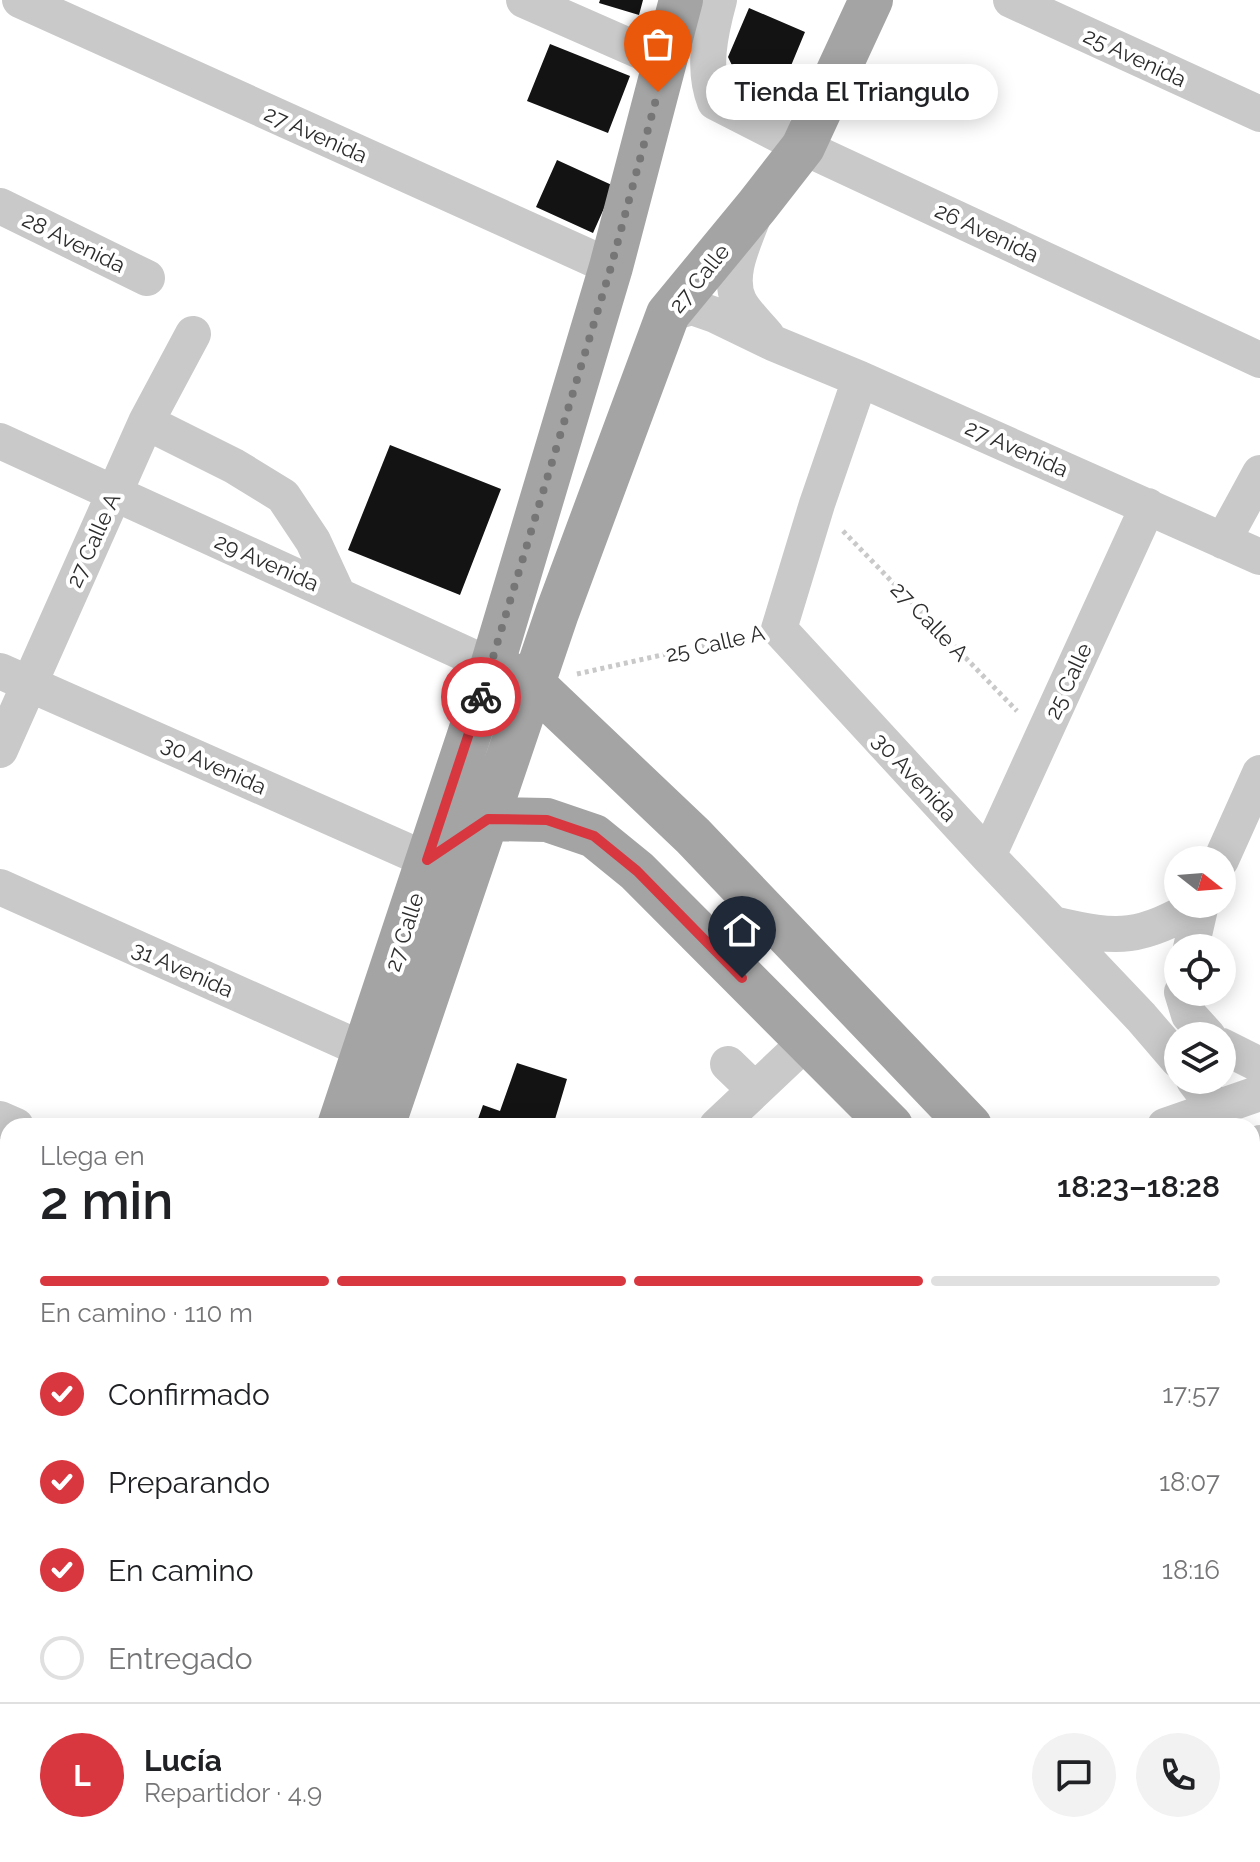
<!DOCTYPE html>
<html lang="es">
<head>
<meta charset="utf-8">
<style>
	:root { --surface:#fff; --page:#f2f2f2; --text:#202124; --muted:#757577; --line:#e0e0e0; --accent:#d93740 }
	body { margin:0; font-family:Raleway,sans-serif; background:var(--page); color:var(--text); height:100vh; display:flex; flex-direction:column; font-size:30px; white-space:nowrap }
	* { box-sizing:border-box; margin:0 }
	p { font-size:26px; color:var(--muted) }
	.icon { flex:none; width:44px; height:44px; fill:none; stroke:currentColor; stroke-width:2; stroke-linecap:round; stroke-linejoin:round }
	.map { position:relative; flex:1; overflow:hidden }
	.details { position:absolute; left:0px; top:1118px; width:1260px; height:744px; display:flex; flex-direction:column; background:var(--surface); border-radius:24px 24px 0 0; box-shadow:0 4px 20px #0003 }
	.details>* { flex:none }
	.needle { width:52px; rotate:107deg }
	.buttons { position:absolute; left:1164px; top:846px; display:grid; gap:16px }
	.buttons a { display:grid; place-items:center; width:72px; height:72px; border-radius:50%; background:var(--surface); box-shadow:0 4px 20px #0003; font-size:40px }
	.pin { position:absolute; display:grid; place-items:center; width:68px; height:68px; color:#fff; margin:-82px -34px; border-radius:50% 50% 50% 0; rotate:-45deg; box-shadow:0 0 8px #0007 }
	.pin .icon { rotate:45deg }
	.courier { position:absolute; display:grid; place-items:center; width:80px; height:80px; margin:-40px; border:6px solid #d93740; border-radius:50%; background:#fff; color:#222; box-shadow:0 2px 10px #0007 }
	.bubble { position:absolute; height:56px; border-radius:28px; background:var(--surface); box-shadow:0 4px 20px #0003; font-size:26px; font-weight:600; line-height:56px; text-align:center }
	.summary em { font-style:normal; font-weight:600 }
	.summary div { display:flex; flex-direction:column-reverse }
	.summary { display:flex; align-items:center; justify-content:space-between; height:136px; padding:0 40px }
	h1 { font-size:52px; font-weight:600; line-height:60px }
	.bar { display:grid; grid-template-columns:repeat(4,1fr); gap:12px 8px; align-content:center; height:96px; padding:0 40px }
	.bar i { height:10px; border-radius:6px; background:var(--line) }
	.bar .active { background:var(--accent) }
	.bar p { grid-column:span 4 }
	.line { display:flex; align-items:center; gap:20px; padding:0 40px; border-top:2px solid var(--line) }
	.line div { flex:1 }
	.round { display:grid; place-items:center; flex:none; width:84px; height:84px; border-radius:42px; background:var(--page) }
	ol { padding:0 40px; list-style:none }
	li { display:flex; align-items:center; gap:24px; height:88px }
	li p { margin-inline-start:auto }
	li .icon { padding:8px; border-radius:50%; background:var(--accent); color:#fff; stroke-width:4 }
	li:last-child { color:var(--muted) }
	li i { width:44px; height:44px; border:4px solid var(--line); border-radius:50% }
	.map>svg:first-child { display:block }
	.green { fill:#e1e9d9 }
	.building { fill:#131313 }
	.lines { fill:none; stroke-linecap:round; stroke-linejoin:round }
	.path { stroke:#c9c9c9; stroke-width:5; stroke-dasharray:4 4; stroke-linecap:butt }
	.minor { stroke:#c9c9c9; stroke-width:36 }
	.major { stroke:#a4a4a4; stroke-width:44 }
	.done { stroke:#767676; stroke-width:8; stroke-dasharray:0 14.4 }
	.route { stroke:#d93740; stroke-width:10 }
	.labels { text-anchor:middle; dominant-baseline:central; stroke-width:8; stroke-linejoin:round; paint-order:stroke }
	.street-label { font-size:22px; fill:#2c2c2c; stroke:#fff }
</style>
</head>
<body>
<div class="map">
<svg width="1260" height="1862" viewBox="0 0 1260 1862">
	<rect width="100%" height="100%" fill="#fff"/>
	<path class="green" d="M453 1854H626L628 1862H450Z"/>
	<path class="building" d="M600 0H643L639 15 599 3Z
		M749 8 805 32 778 97 739 80 728 57Z
		M550 44 630 76 608 133 527 101Z
		M557 160 614 186 593 233 536 207Z
		M390 445 501 489 460 595 348 550Z
		M517 1063 567 1079 553 1126H492L478 1119 483 1105 500 1111Z"/>
	<g class="lines">
		<path class="path" d="M843 531 1017 711
			M577 674 747 636"/>
		<path class="minor" d="M20 0 611 267
			M524 0 665 62
			M719 0C710 33 702 69 715 102L803 147 1260 360
			M1011 0 1260 114
			M0 206 147 278
			M752 220C743 244 727 276 739 301 745 313 758 325 767 336
			M668 314 692 307 715 315 773 343 860 379 1260 557
			M860 379 817 504 779 629 988 856 1141 1017 1178 1060
			M146 422 234 466 283 496 313 541 337 593
			M0 441 492 666
			M1223 541 1260 473
			M0 671 427 860
			M0 750 146 422 193 334
			M988 856 1148 506
			M1221 860 1260 773
			M0 887 366 1051
			M1053 924C1121 940 1139 939 1201 904
			M1191 948 1201 904
			M1182 992 1189 1015 1208 1036
			M1222 1046 1260 1065
			M728 1064 755 1090
			M1194 1080 1216 1109
			M0 1119 16 1126
			M717 1126 806 1042
			M1165 1126 1260 1093
			M1252 1146 1260 1143
			M0 1343 8 1347
			M0 1576 8 1580
			M1252 1583 1260 1580
			M0 1793 8 1797
			M656 1854 658 1862
			M932 1854 934 1862
			M432 1862 434 1854
			M1236 1862 1260 1854"/>
		<path class="major" d="M511 674 533 684 693 836 970 1126
			M467 832 488 819 547 820 594 836 637 871 891 1126
			M339 1126 492 666 611 267 681 0
			M383 1126 557 613 668 314 757 206 803 147 871 0
			M1252 1777 1260 1800
			M1214 1854 1217 1862
			M87 1862 90 1854
			M134 1862 136 1854"/>
	</g>
	<g class="lines">
		<path class="done" d="M481 697 611 267 658 92"/>
		<path class="route" d="M481 697 427 860 488 819 547 820 594 836 637 871 742 978"/>
	</g>
	<g class="labels">
		<g class="street-label">
			<text transform="translate(1135 57) rotate(25)">25 Avenida</text>
			<text transform="translate(316 134) rotate(24)">27 Avenida</text>
			<text transform="translate(987 232) rotate(25)">26 Avenida</text>
			<text transform="translate(74 242) rotate(26)">28 Avenida</text>
			<text transform="translate(699 278) rotate(-51)">27 Calle</text>
			<text transform="translate(1017 448) rotate(24)">27 Avenida</text>
			<text transform="translate(93 540) rotate(-66)">27 Calle A</text>
			<text transform="translate(267 562) rotate(24)">29 Avenida</text>
			<text transform="translate(930 621) rotate(46)">27 Calle A</text>
			<text transform="translate(715 643) rotate(-13)">25 Calle A</text>
			<text transform="translate(1068 681) rotate(-65)">25 Calle</text>
			<text transform="translate(214 765) rotate(24)">30 Avenida</text>
			<text transform="translate(915 777) rotate(47)">30 Avenida</text>
			<text transform="translate(404 932) rotate(-72)">27 Calle</text>
			<text transform="translate(183 969) rotate(24)">31 Avenida</text>
		</g>
	</g>
</svg>
<div class="buttons">
<a><svg class="needle" viewBox="-14 -14 28 28"><path d="M0-13l5 13h-10z" fill="#e53935"/><path d="M0 13l5-13h-10z" fill="#757577"/></svg></a>
<a><svg class="icon" aria-label="locate" viewBox="0 0 24 24"><circle cx="12" cy="12" r="6"/><path d="M12 2v4M12 18v4M2 12h4M18 12h4"/></svg></a>
<a><svg class="icon" aria-label="layers" viewBox="0 0 24 24"><path d="M12 4l9 5-9 5-9-5zM3 14l9 5 9-5"/></svg></a>
</div>
<div class="pin" style="left:658px;top:92px;background:#ea580c"><svg class="icon" aria-label="bag" viewBox="0 0 24 24"><path d="M5 8h14l-1 12H6zM9 8a3 3 0 0 1 6 0"/></svg></div>
<div class="pin" style="left:742px;top:978px;background:#1f2937"><svg class="icon" aria-label="home" viewBox="0 0 24 24"><path d="M3 11l9-7 9 7M6 9v11h12V9"/></svg></div>
<div class="courier" style="left:481px;top:697px"><svg class="icon" aria-label="bike" viewBox="0 0 24 24"><circle cx="6" cy="16" r="4"/><circle cx="18" cy="16" r="4"/><path d="M6 16l4-8h5l3 8M10 8l3 8H6M13 5h3"/></svg></div>
<div class="bubble" style="left:706px;top:64px;width:292px">Tienda El Triangulo</div>
<section class="details">
<div class="summary"><div><h1>2 min</h1><p>Llega en</p></div><em>18:23–18:28</em></div>
<div class="bar"><i class="active"></i><i class="active"></i><i class="active"></i><i></i><p>En camino · 110 m</p></div>
<ol>
<li><svg class="icon" aria-label="check" viewBox="0 0 24 24"><path d="M5 12l5 5 9-10"/></svg>Confirmado<p>17:57</p></li>
<li><svg class="icon" aria-label="check" viewBox="0 0 24 24"><path d="M5 12l5 5 9-10"/></svg>Preparando<p>18:07</p></li>
<li><svg class="icon" aria-label="check" viewBox="0 0 24 24"><path d="M5 12l5 5 9-10"/></svg>En camino<p>18:16</p></li>
<li><i></i>Entregado</li>
</ol>
<div class="line" style="height:144px"><b class="round" style="background:var(--accent);color:#fff">L</b><div><b>Lucía</b><p>Repartidor · 4.9</p></div><a class="round"><svg class="icon" aria-label="chat" viewBox="0 0 24 24"><path d="M4 5h16v11H9l-5 4z"/></svg></a><a class="round"><svg class="icon" aria-label="phone" viewBox="0 0 24 24"><path d="M5 4h4l2 5-3 2q2 4 5 5l2-3 5 2v4C11 20 4 13 5 4z"/></svg></a></div>
</section>
</div>
</body>
</html>
